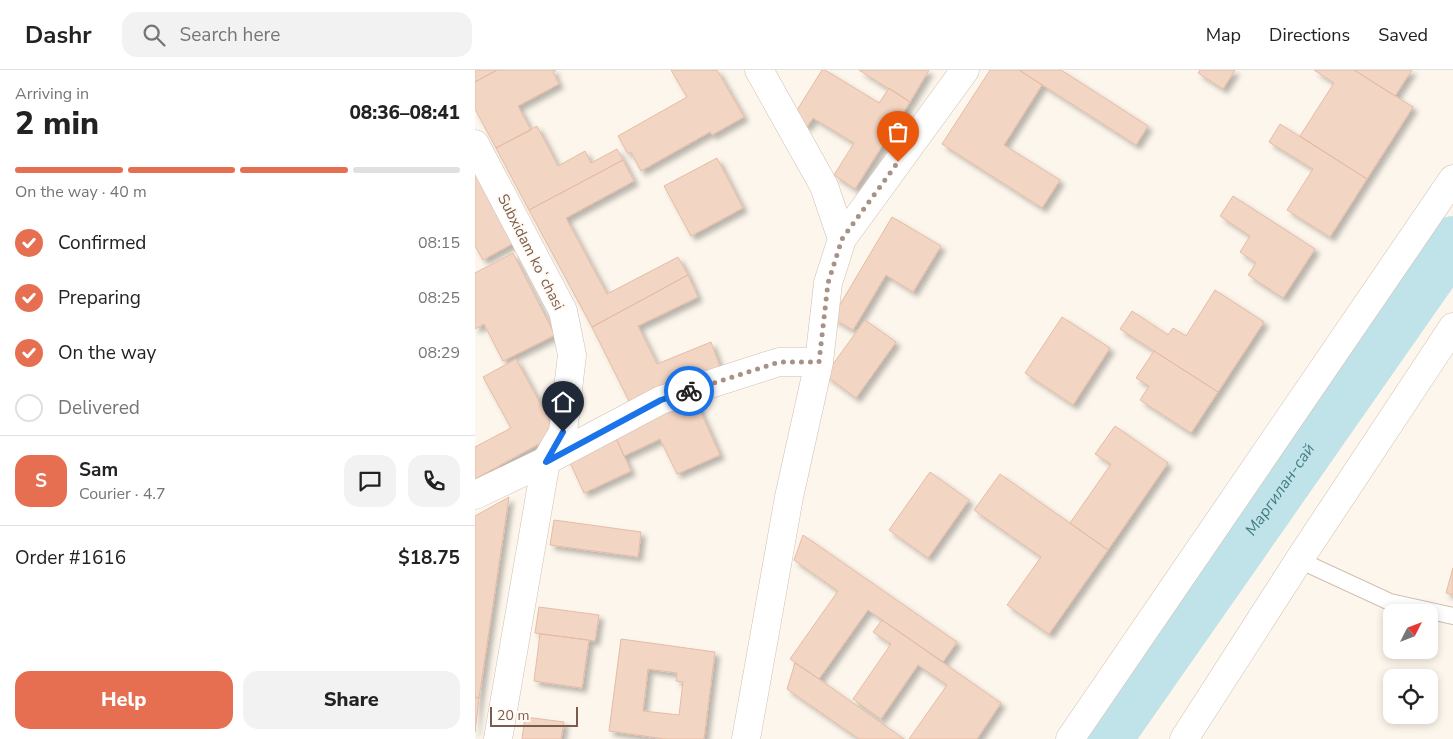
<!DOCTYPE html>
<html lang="en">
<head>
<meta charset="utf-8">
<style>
	:root { --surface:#fff; --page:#f2f2f2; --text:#222; --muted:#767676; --line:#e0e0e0; --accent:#e76f51 }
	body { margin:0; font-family:"Nunito Sans",sans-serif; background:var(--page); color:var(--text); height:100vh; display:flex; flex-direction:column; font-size:19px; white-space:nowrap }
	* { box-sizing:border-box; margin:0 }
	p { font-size:16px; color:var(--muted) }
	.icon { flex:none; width:28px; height:28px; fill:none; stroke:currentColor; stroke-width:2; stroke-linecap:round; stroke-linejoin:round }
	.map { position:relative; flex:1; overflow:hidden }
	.sheet { display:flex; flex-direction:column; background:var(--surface); width:475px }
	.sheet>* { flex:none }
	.needle { width:32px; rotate:48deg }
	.tools { position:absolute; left:908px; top:534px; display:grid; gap:10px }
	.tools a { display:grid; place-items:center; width:55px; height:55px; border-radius:10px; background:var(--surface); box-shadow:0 2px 8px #0003; font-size:25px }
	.scale { position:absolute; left:15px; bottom:12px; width:88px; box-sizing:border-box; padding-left:5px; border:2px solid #7a5c4d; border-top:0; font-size:14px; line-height:18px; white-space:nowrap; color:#7a5c4d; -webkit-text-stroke:4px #fffaf3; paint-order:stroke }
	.pin { position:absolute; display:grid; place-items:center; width:42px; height:42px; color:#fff; margin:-51px -21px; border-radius:50% 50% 50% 0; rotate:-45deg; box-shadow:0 0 5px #0007 }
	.pin .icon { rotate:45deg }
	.courier { position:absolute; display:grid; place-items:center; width:50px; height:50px; margin:-25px; border:4px solid #1a73e8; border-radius:50%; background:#fff; color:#222; box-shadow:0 1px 6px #0007 }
	.headline em { font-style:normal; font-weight:800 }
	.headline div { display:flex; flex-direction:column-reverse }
	.headline { display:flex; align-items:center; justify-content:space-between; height:85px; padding:0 15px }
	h1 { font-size:32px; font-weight:800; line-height:38px }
	.bar { display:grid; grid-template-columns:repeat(4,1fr); gap:8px 5px; align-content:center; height:60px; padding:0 15px }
	.bar i { height:6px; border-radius:4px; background:var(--line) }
	.bar .on { background:var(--accent) }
	.bar p { grid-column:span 4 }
	.line { display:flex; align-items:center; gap:12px; padding:0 15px; border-top:1px solid var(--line) }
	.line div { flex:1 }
	.round { display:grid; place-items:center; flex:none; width:52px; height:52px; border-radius:15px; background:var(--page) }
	ol { padding:0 15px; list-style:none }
	li { display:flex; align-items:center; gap:15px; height:55px }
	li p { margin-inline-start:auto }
	li .icon { padding:5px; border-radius:50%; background:var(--accent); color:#fff; stroke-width:4 }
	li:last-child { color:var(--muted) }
	li i { width:28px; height:28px; border:2px solid var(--line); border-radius:50% }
	.cta { display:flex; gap:10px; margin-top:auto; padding:10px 15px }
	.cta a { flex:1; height:58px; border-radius:15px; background:var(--accent); color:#fff; font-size:20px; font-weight:800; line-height:58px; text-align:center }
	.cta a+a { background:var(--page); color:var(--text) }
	header { display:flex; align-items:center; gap:30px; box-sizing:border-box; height:70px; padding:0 25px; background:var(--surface); border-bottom:1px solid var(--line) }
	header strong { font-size:24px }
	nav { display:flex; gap:28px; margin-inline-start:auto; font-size:18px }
	.search { width:350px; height:45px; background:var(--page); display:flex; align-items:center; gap:12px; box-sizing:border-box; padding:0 18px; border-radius:15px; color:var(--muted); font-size:19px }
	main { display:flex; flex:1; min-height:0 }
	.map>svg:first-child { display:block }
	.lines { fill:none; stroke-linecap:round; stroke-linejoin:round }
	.river { stroke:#bfe3e8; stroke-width:52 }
	.building { fill:#f3d5c3; stroke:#e6bba3; fill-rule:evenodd; filter:url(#shadow) }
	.service-casing { stroke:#d1beb0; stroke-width:18 }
	.minor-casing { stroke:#d1beb0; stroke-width:29 }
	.service { stroke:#fff; stroke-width:16 }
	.minor { stroke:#fff; stroke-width:28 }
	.done { stroke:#a89285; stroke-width:5; stroke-dasharray:0 9 }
	.route { stroke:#1a73e8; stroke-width:6 }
	.labels { text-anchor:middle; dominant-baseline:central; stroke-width:4; stroke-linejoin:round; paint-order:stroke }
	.street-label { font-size:15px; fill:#7a5c4d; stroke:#fffaf3 }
	.water-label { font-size:16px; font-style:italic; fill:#437c86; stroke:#fffaf3 }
</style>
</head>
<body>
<header>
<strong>Dashr</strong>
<div class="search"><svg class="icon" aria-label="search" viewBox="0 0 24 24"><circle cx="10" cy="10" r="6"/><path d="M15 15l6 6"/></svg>Search here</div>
<nav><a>Map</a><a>Directions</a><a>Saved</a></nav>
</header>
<main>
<section class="sheet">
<div class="headline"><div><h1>2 min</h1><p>Arriving in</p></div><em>08:36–08:41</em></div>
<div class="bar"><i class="on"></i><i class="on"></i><i class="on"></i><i></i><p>On the way · 40 m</p></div>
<ol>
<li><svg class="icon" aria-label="check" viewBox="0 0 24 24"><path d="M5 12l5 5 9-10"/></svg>Confirmed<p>08:15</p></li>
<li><svg class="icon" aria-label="check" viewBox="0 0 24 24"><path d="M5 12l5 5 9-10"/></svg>Preparing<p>08:25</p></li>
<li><svg class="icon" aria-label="check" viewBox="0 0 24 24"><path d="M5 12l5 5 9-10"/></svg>On the way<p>08:29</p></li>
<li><i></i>Delivered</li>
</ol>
<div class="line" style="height:90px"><b class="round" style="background:var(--accent);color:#fff">S</b><div><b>Sam</b><p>Courier · 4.7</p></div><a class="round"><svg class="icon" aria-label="chat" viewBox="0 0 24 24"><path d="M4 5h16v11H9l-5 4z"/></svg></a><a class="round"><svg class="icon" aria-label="phone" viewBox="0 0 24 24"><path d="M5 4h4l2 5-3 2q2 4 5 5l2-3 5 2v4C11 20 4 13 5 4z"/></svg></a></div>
<div class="line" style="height:65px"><div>Order #1616</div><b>$18.75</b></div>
<div class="cta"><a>Help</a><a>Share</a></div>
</section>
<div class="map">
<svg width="978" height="669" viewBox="0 0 978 669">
	<defs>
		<filter id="shadow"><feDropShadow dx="4.5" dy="4.5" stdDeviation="2.5" flood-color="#0004"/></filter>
	</defs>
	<rect width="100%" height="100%" fill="#fdf6ec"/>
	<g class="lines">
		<path class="river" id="s1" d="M631 669 978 172"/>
	</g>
	<path class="building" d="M0 0H22L0 12Z
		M22 0H81L78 2 84 14 43 36 56 60 21 78 0 39V12Z
		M196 0H242L269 47 237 65 235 62 166 101 156 82 153 84 143 66 212 27Z
		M347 0H350L404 33 414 18 435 32 380 119 359 105 379 73 338 48 332 57 317 48Z
		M384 0H454L435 32Z
		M515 0H544L567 15 529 75 585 110 567 138 467 74Z
		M544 0H586L673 56 661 75Z
		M725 0H760L748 19 723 3Z
		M839 0H879L938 37 892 109 825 66 859 13Z
		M879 0H937L920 26Z
		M805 54 892 109 855 167 812 140 838 99 794 72Z
		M62 56 83 96 110 81 116 93 142 79 148 90 54 140 21 78Z
		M0 79 48 168 8 190 0 176Z
		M242 88 268 138 216 166 189 116Z
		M148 90 159 111 91 148 132 224 203 187 213 205 117 257 54 140Z
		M758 126 840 179 808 228 773 205 781 193 765 182 775 166 745 146Z
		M417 147 466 176 438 222 411 205 378 260 357 248Z
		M38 183 80 265 28 291 9 254 0 259V203Z
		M213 205 223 227 163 256 182 294 236 272 245 297 155 333 117 257Z
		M740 220 789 252 743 322 645 259 657 241 693 265 698 258 711 266Z
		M587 247 635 278 598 335 550 303Z
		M390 250 421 272 381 328 350 305Z
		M679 281 743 322 716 363 665 330 674 316 661 308Z
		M41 289 82 364 0 409V377L36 358 8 307Z
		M219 327 245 385 202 404 185 369 149 386 139 364Z
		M640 356 693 393 633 480 595 453 636 394 620 384Z
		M139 364 156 401 109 423 92 386Z
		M455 402 494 430 453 488 414 460Z
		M525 404 633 480 574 564 532 535 566 487 499 440Z
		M34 427 4 628 0 627V446Z
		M79 450 166 462 163 487 75 475Z
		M328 465 482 572 468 592 393 540 344 609 315 589 363 521 319 490Z
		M978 498V525L971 523Z
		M64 537 124 545 120 571 60 563Z
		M407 550 526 633 502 669H434L472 615 443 595 406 649 378 629 416 574 398 562Z
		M65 564 114 570 107 618 59 611Z
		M146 569 240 582 229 669H190L134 661ZM173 599 202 603 201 611 208 612 204 645 168 641Z
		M320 593 344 609 429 669H384L312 619Z
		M0 627 4 628 0 662Z
		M50 647 89 652 86 669H47Z"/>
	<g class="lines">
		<g class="service-casing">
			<path id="service" d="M824 490 915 532 978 546"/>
		</g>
		<g class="minor-casing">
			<path id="minor" d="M0 74 88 241 97 285 88 362 71 391 0 425
				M367 169 490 0
				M23 669 71 391 186 330 304 292H344
				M271 669 314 427 344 292 353 213 367 169 349 116 284 0
				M595 669 978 109
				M709 669 824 490 978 257"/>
		</g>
		<use href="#service" class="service"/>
		<use href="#minor" class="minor"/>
	</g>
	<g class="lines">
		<path class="done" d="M214 321 304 292H344L353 213 367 169 423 92"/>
		<path class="route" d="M88 362 71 392 186 330 214 321"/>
	</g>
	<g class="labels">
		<g class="street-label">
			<text transform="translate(56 182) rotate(63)">Subxidam koʻchasi</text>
		</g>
		<g class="water-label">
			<text stroke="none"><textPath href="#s1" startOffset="304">Маргилан-сай</textPath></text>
		</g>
	</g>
</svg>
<div class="tools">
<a><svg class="needle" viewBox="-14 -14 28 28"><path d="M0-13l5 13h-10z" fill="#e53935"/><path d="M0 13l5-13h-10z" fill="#767676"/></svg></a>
<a><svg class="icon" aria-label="locate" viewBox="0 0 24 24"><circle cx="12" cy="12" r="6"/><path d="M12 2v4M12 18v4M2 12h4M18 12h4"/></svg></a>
</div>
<div class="scale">20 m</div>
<div class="pin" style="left:423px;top:92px;background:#ea580c"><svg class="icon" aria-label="bag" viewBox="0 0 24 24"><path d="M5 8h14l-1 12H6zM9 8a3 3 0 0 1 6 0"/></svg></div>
<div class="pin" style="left:88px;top:362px;background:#1f2937"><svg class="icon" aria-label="home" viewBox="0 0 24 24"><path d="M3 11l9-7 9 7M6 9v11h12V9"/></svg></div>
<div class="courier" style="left:214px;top:321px"><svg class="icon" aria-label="bike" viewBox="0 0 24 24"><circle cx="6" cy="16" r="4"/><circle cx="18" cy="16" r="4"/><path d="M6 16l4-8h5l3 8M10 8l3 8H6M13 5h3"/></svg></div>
</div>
</main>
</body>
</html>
